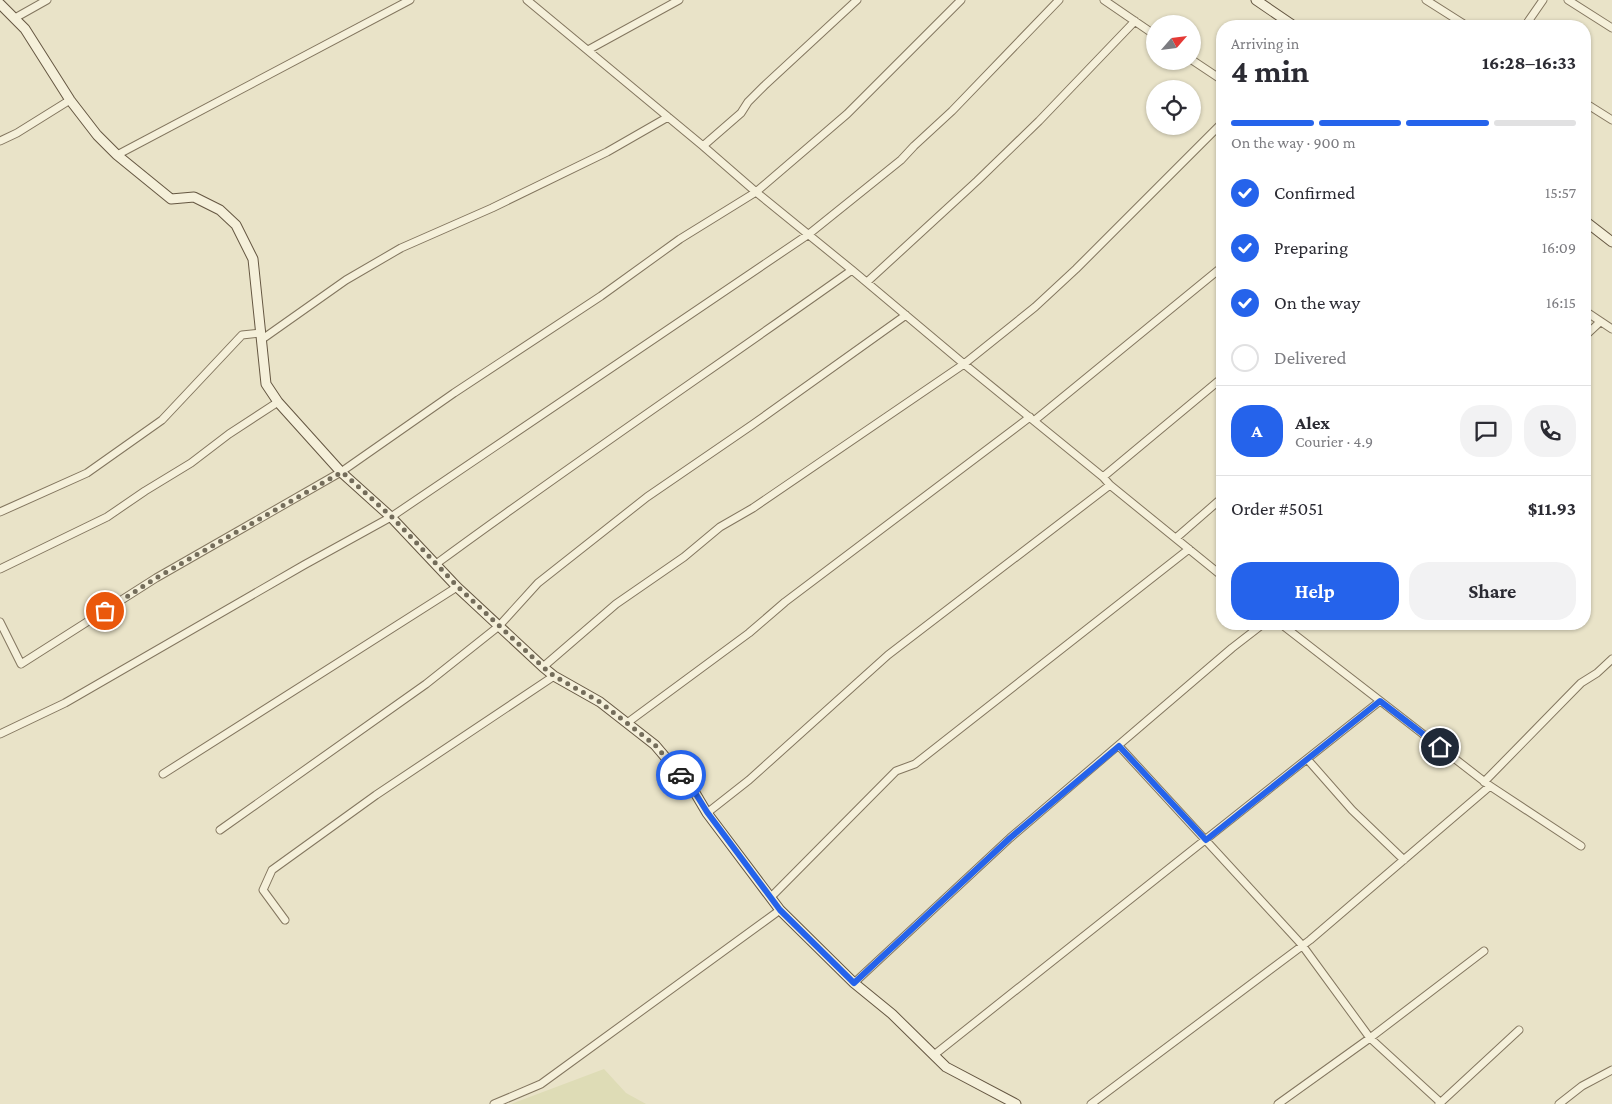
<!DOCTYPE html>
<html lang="en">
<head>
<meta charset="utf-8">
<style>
	:root { --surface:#fff; --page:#f2f2f3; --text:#2b2b33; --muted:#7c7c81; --line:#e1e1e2; --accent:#2563eb }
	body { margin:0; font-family:"Crimson Pro",serif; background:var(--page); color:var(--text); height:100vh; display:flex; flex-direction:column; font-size:19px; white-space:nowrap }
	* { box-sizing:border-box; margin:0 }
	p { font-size:16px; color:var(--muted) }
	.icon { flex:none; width:28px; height:28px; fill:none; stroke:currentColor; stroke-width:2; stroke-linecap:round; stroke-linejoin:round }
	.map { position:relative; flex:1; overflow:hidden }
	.drawer { position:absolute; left:1216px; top:20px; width:375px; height:610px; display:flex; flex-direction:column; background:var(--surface); border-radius:20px; box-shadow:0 1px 4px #0004 }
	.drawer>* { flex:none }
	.needle { width:32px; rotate:62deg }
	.controls { position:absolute; left:1146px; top:15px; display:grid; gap:10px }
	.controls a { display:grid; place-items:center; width:55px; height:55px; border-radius:50%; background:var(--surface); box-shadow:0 1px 4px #0004; font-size:25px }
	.pin { position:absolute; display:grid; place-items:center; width:42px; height:42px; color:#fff; margin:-21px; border:2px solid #fff; border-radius:50%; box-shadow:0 1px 5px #0007 }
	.courier { position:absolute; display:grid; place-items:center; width:50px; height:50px; margin:-25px; border:4px solid #2563eb; border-radius:50%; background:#fff; color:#222; box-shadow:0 1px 6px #0007 }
	.summary em { font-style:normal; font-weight:700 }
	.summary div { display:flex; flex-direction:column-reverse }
	.summary { display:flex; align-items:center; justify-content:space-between; height:85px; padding:0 15px }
	h1 { font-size:32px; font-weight:700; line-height:38px }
	.bar { display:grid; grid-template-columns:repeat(4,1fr); gap:8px 5px; align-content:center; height:60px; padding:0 15px }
	.bar i { height:6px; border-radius:4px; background:var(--line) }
	.bar .on { background:var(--accent) }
	.bar p { grid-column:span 4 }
	.line { display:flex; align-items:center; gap:12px; padding:0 15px; border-top:1px solid var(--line) }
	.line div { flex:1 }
	.round { display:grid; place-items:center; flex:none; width:52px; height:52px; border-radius:20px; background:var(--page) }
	ol { padding:0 15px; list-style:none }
	li { display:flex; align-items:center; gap:15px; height:55px }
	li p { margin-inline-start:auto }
	li .icon { padding:5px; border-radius:50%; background:var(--accent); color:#fff; stroke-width:4 }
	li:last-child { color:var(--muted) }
	li i { width:28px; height:28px; border:2px solid var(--line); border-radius:50% }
	.button { display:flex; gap:10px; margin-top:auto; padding:10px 15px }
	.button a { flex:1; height:58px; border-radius:20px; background:var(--accent); color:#fff; font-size:20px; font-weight:700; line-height:58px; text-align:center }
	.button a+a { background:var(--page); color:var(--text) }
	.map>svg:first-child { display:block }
	.farmland { fill:#dedcb6 }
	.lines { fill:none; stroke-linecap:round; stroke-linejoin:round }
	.street-casing { stroke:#83765f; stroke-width:9 }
	.secondary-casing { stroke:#655742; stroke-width:11 }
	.street { stroke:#f5f0da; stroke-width:7 }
	.secondary { stroke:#f5f0da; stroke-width:9 }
	.done { stroke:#746d5b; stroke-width:5; stroke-dasharray:0 9 }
	.route { stroke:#2563eb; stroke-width:6 }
</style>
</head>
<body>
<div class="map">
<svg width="1612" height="1104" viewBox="0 0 1612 1104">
	<rect width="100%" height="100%" fill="#e9e3c8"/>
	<path class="farmland" d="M604 1069 626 1093 646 1104H511Z"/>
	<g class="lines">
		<g class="street-casing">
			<path id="street" d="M527 0 703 146 756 192 852 270 964 364 1103 477 1110 485 1222 576
				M1104 0 1155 35
				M1426 0 1467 26
				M1568 0 1612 28
				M15 18 47 0
				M1525 26 1543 0
				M588 50 679 0
				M1192 60 1222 80
				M1585 103 1612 120
				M0 141 17 133 70 100
				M703 146 741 113 748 102 764 86 857 0
				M117 155 410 0
				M867 282 977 181 1039 121 1135 21
				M1585 311 1612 329
				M1585 336 1600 322
				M261 340 346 280 401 248 492 208 607 152 668 117
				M1035 420 1222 267
				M1103 477 1222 378
				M0 512 87 473 162 420 242 335 260 333
				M1176 538 1222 498
				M436 564C573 463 714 368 852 270
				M0 569 107 517 145 491 191 463 229 434 278 402
				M0 622 21 664 156 578 341 472 454 393 601 296 680 239 756 192 847 114 961 0
				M1281 624 1490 786 1581 846
				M543 667 616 604 684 557 720 527 753 508 964 364 1035 307 1076 269 1222 123
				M627 723 749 633 785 602 1030 417
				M0 734 65 703 304 565 391 517 809 234 901 160 914 146 952 111 1059 0
				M1119 746 1302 945 1370 1038 1440 1102
				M1308 760 1352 810 1404 860
				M163 774 457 587
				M1484 782 1581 683 1597 673 1612 659
				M707 813 749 780 888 655 1110 485
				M220 830 426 684 499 626 538 583 647 497 752 425 906 315
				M771 897 896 771 915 764 1189 549
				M285 920 263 890 272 870 376 795 554 676
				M854 983 1010 838 1232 648 1263 624
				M934 1055 1380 701
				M494 1104 541 1084 780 910
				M1091 1104 1310 940 1490 786
				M1278 1104 1370 1038 1484 951
				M1439 1104 1519 1030
				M1559 1104 1582 1086 1612 1070"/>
		</g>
		<g class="secondary-casing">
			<path id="secondary" d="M1256 0 1294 26
				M0 4 25 29 70 100 97 135 117 155 171 199 194 197 220 210 236 225 253 259 266 384 278 402 341 472 391 517 457 587 543 667 554 676 600 702 655 745 694 791 707 813 780 910 854 983 892 1014 946 1067 1016 1104
				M1585 221 1612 242"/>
		</g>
		<use href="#street" class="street"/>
		<use href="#secondary" class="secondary"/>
	</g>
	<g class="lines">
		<path class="done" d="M105 611 156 578 342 472 392 517 458 587 543 667 554 676 600 702 655 745 681 775"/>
		<path class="route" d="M681 775 694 791 707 812 780 910 854 983 1010 838 1119 746 1206 840 1380 701 1440 747"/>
	</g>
</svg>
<div class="controls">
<a><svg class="needle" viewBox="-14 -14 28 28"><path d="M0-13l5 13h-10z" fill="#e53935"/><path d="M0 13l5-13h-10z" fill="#7c7c81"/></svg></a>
<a><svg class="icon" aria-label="locate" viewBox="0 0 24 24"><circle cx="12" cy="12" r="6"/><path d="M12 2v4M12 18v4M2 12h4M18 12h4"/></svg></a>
</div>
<div class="pin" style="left:105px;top:611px;background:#ea580c"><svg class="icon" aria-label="bag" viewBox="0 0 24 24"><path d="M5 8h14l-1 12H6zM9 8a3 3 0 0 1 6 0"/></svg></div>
<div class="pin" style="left:1440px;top:747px;background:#1f2937"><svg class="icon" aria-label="home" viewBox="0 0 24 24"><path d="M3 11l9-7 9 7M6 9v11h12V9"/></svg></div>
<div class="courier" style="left:681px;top:775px"><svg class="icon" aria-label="car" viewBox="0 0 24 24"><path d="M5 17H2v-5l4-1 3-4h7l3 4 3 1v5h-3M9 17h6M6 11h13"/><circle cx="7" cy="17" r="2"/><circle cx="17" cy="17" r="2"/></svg></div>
<section class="drawer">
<div class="summary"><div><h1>4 min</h1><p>Arriving in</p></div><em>16:28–16:33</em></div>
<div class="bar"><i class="on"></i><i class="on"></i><i class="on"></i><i></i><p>On the way · 900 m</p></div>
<ol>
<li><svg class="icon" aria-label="check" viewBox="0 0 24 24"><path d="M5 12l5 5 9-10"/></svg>Confirmed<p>15:57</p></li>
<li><svg class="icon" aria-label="check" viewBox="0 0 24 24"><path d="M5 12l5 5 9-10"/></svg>Preparing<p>16:09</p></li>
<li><svg class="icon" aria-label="check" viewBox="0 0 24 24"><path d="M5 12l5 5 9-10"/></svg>On the way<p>16:15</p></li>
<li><i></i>Delivered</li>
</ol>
<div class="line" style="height:90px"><b class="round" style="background:var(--accent);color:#fff">A</b><div><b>Alex</b><p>Courier · 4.9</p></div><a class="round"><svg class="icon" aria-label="chat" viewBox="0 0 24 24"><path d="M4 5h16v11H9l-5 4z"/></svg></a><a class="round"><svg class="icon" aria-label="phone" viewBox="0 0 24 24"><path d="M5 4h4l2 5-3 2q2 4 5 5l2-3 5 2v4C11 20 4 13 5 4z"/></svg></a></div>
<div class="line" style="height:65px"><div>Order #5051</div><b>$11.93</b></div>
<div class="button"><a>Help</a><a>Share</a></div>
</section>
</div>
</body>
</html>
